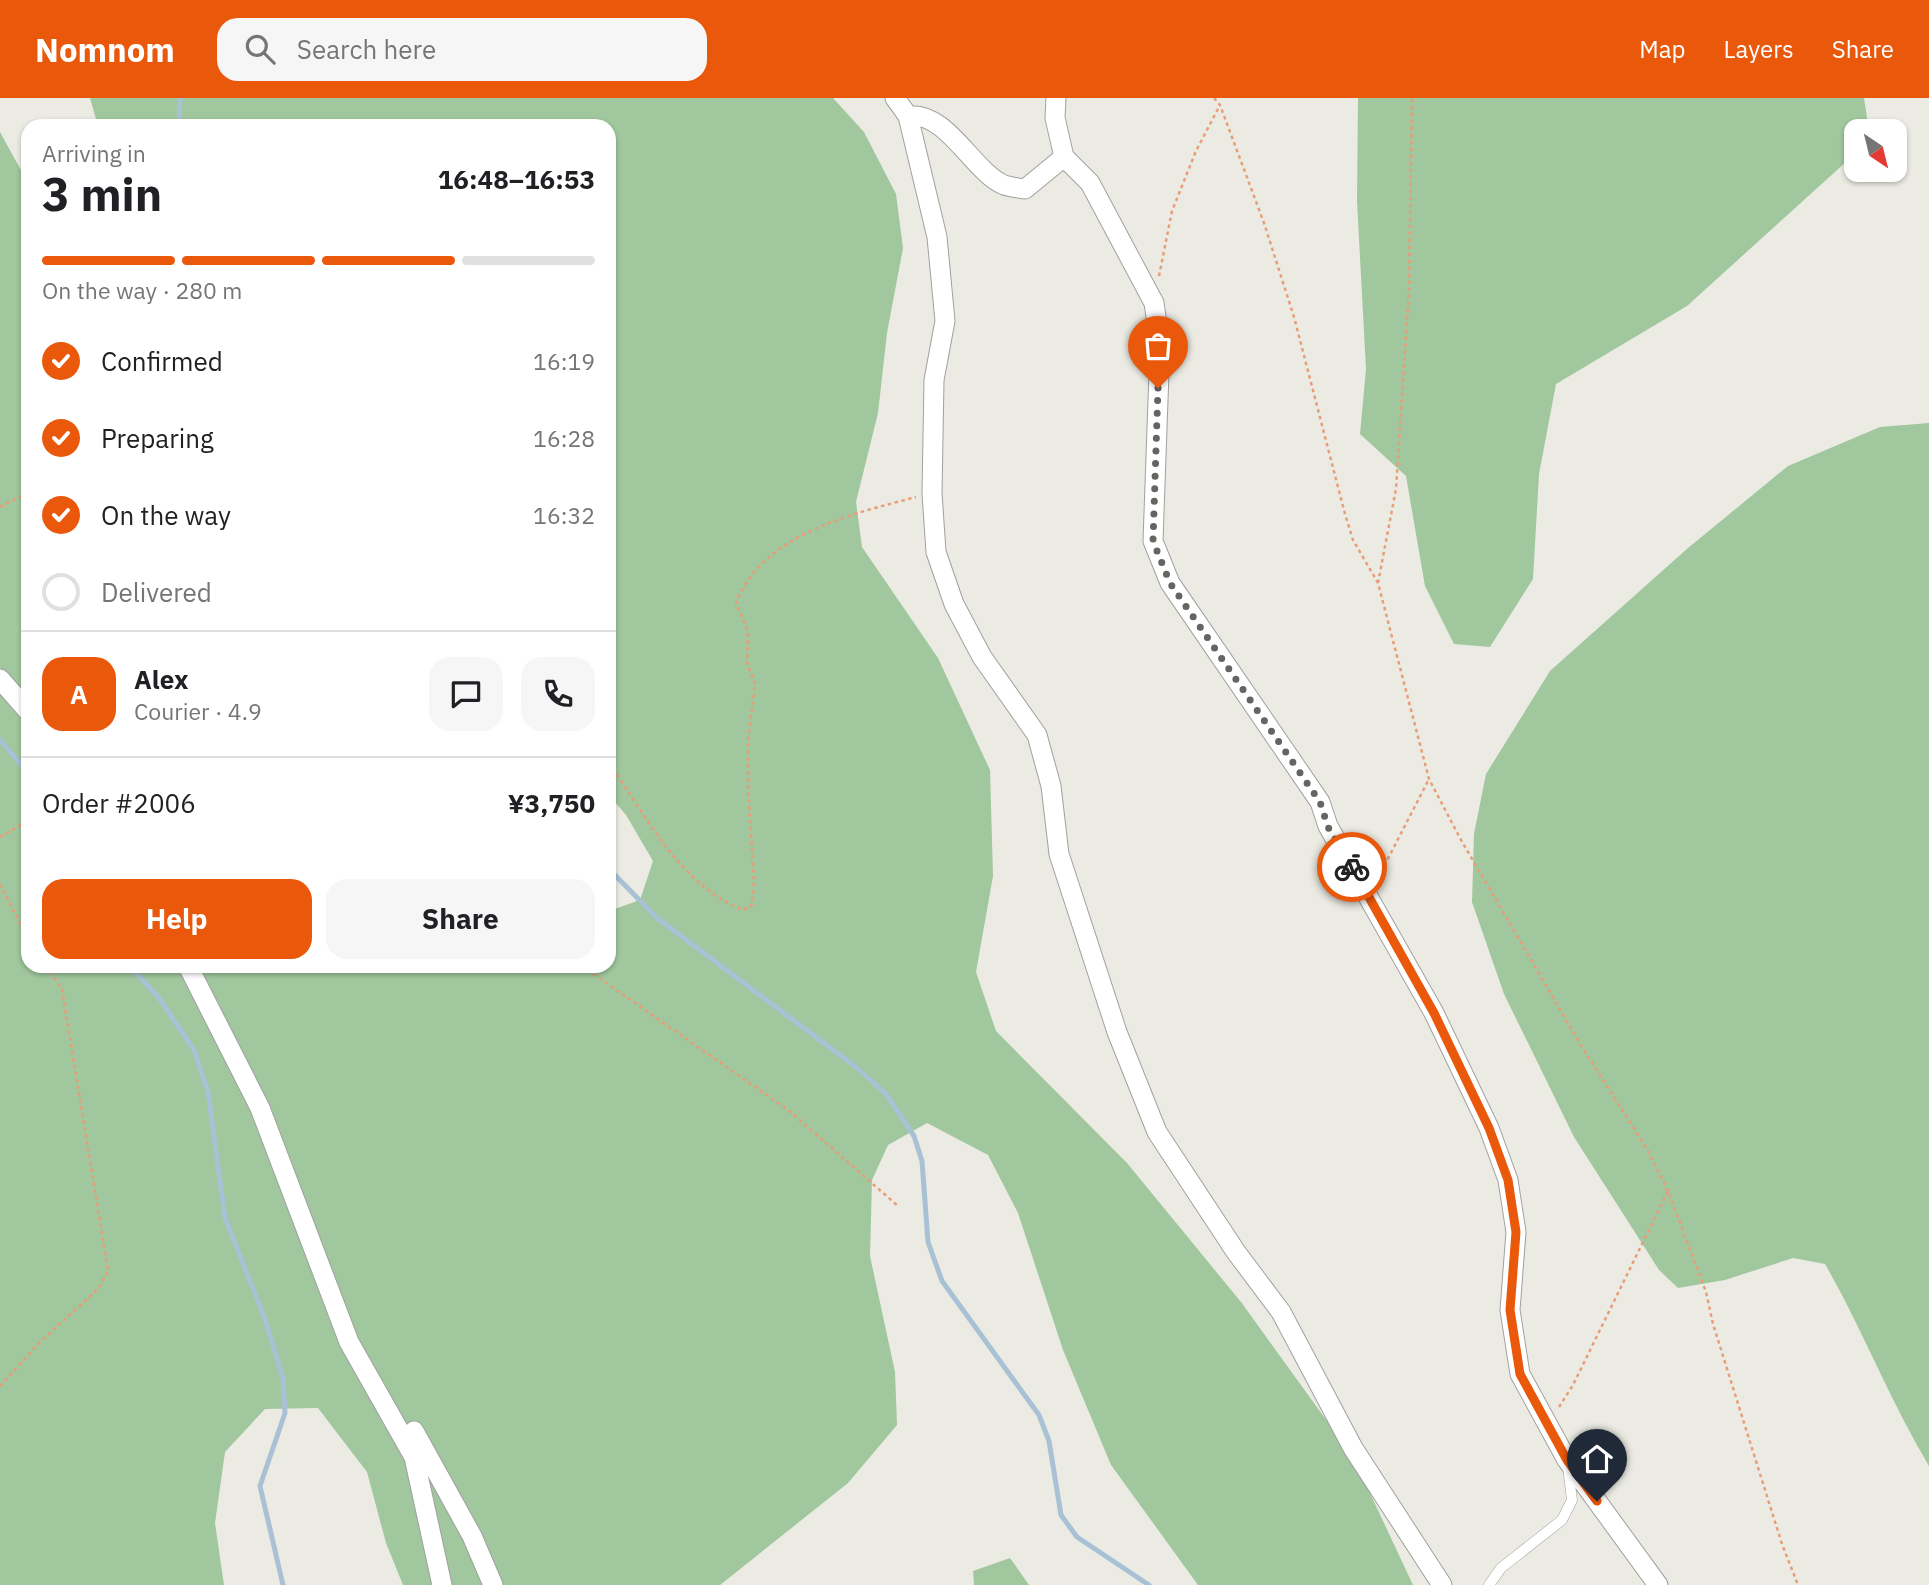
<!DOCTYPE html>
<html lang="en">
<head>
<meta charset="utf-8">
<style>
	:root { --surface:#fff; --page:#f6f6f6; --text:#202124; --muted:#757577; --line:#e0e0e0; --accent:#ea580c }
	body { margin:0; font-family:"IBM Plex Sans",sans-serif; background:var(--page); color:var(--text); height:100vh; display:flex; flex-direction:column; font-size:26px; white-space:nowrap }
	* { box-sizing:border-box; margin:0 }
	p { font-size:23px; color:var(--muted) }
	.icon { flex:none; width:38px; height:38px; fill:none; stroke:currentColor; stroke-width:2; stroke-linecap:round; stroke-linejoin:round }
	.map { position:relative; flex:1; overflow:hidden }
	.side { position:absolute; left:21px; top:21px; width:595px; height:854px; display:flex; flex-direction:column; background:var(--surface); border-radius:21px; box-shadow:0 2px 5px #0004 }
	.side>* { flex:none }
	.needle { width:46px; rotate:145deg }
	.controls { position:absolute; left:1844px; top:21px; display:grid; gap:14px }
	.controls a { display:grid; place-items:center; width:63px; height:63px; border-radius:14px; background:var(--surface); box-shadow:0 2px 5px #0004; font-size:35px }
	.pin { position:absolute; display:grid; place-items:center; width:60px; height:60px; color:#fff; margin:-72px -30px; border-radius:50% 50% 50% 0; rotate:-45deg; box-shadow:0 0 7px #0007 }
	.pin .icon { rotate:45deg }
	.courier { position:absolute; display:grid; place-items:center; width:70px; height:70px; margin:-35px; border:5px solid #ea580c; border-radius:50%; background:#fff; color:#222; box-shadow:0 2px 9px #0007 }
	.overview em { font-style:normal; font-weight:700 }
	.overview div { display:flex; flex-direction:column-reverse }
	.overview { display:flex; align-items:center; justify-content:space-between; height:119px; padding:0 21px }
	h1 { font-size:46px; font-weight:700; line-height:52px }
	.bar { display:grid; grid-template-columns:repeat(4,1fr); gap:10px 7px; align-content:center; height:84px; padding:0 21px }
	.bar i { height:9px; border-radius:5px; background:var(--line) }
	.bar .active { background:var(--accent) }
	.bar p { grid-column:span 4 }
	.line { display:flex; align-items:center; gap:18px; padding:0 21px; border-top:2px solid var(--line) }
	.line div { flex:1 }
	.round { display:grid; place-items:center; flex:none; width:74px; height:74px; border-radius:21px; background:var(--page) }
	ol { padding:0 21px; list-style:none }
	li { display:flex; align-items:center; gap:21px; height:77px }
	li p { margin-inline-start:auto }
	li .icon { padding:7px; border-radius:50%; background:var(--accent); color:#fff; stroke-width:4 }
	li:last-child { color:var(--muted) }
	li i { width:38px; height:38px; border:4px solid var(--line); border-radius:50% }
	.button { display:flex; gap:14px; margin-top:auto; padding:14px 21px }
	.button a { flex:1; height:80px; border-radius:21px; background:var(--accent); color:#fff; font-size:28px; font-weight:700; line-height:80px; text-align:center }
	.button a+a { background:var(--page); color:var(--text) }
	header { display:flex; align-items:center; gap:42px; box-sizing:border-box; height:98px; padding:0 35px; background:var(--accent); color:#fff }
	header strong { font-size:33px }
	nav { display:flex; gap:38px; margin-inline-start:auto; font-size:24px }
	.search { width:490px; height:63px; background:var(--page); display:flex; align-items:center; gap:18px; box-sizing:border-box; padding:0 24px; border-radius:21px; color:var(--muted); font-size:26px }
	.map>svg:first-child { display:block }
	.forest { fill:#a0c79d }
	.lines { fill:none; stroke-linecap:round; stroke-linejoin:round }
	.stream { stroke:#a9c1d5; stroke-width:5 }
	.service-casing { stroke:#a0a0a0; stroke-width:11 }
	.minor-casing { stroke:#a0a0a0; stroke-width:21 }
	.path { stroke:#e89d79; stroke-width:2.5; stroke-dasharray:3.5 3.5; stroke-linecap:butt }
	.service { stroke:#fff; stroke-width:10 }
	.minor { stroke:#fff; stroke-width:19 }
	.done { stroke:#656462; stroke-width:7; stroke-dasharray:0 12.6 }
	.route { stroke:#ea580c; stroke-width:9 }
</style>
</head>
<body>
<header>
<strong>Nomnom</strong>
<div class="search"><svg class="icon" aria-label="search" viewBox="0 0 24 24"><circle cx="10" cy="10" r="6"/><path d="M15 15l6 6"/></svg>Search here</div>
<nav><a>Map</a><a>Layers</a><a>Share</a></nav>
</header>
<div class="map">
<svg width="1929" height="1487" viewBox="0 0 1929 1487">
	<rect width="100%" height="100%" fill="#ecebe3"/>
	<path class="forest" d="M90 0H833L864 34 896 96 903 150 887 235 878 315 856 404 862 449 938 560 990 672 993 778 976 874 996 933 1127 1065 1241 1204 1353 1359 1413 1487H1198L1111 1367 1063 1252 1018 1115 988 1057 927 1025 888 1047 872 1082 870 1158 895 1274 897 1327 848 1385 720 1487H403L386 1445 367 1374 318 1310 265 1311 225 1354 215 1425 224 1487H0V34L28 85V868H609V813L640 802 653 763 626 717 609 697V28H98Z
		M1358 0H1864L1869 33H1857V54L1687 208 1556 286 1539 376 1533 481 1490 549 1454 546 1425 488 1406 378 1360 336 1366 271 1357 103Z
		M1929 325V1368C1890 1303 1863 1232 1825 1166L1793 1160 1725 1182 1678 1190 1659 1172 1574 1039 1504 896 1472 804 1474 736 1486 676 1550 573 1688 450 1788 368 1880 329Z
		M1010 1460 1029 1487H974L973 1473Z"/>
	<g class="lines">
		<path class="stream" d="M179 28 180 0
			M0 642 28 675
			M609 771 657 820 856 969 886 996 914 1038 922 1063 928 1144 942 1183 1039 1317 1049 1343 1061 1417 1077 1439 1149 1487
			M130 868 159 900 194 952 208 994 225 1120 265 1221 283 1280 285 1315 260 1388 283 1487"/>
		<g class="service-casing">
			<path id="service" d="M1489 1487 1501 1470 1562 1422 1572 1402 1568 1369"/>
		</g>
		<g class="minor-casing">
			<path id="minor" d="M895 0 908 18 937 139 945 223 934 282 932 395 936 454 954 506 982 559 1037 637 1051 688 1059 756 1117 934 1157 1034 1236 1154 1281 1214 1353 1350 1442 1487
				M1056 0 1055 20 1064 59 1090 85 1154 205 1160 246 1153 443 1170 485 1320 704 1328 728 1434 915 1489 1030 1508 1082 1516 1134 1510 1212 1520 1276 1567 1362 1658 1487
				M908 18C947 13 972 73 1004 87 1010 89 1019 90 1025 91L1064 59
				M0 581 28 613
				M188 868 260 1010 349 1244 414 1359 442 1487
				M414 1333 472 1438 493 1487"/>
		</g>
		<path class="path" d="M1214 0 1220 7 1264 125 1294 219 1345 416 1353 442 1378 485 1429 681 1461 742 1582 949 1647 1051 1668 1093 1706 1194 1713 1226 1782 1446 1798 1487
			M1159 178 1172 113 1196 53 1220 7
			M0 409 28 395
			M1378 485 1396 391 1409 191 1412 0
			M609 665C646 718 680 787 743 812L752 807 754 783 748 690V642L755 586 747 565 748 533 736 505C762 436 852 416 916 399
			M0 739 28 723
			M1378 780 1429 681
			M0 786 28 841
			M582 868 788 1012 898 1108
			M0 1288 41 1243 99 1190 108 1173 62 891 46 868
			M1559 1309 1573 1287 1668 1093"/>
		<use href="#service" class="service"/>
		<use href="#minor" class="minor"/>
	</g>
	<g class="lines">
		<path class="done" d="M1158 290 1153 443 1170 485 1320 704 1328 729 1352 769"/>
		<path class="route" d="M1352 769 1434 915 1489 1030 1508 1082 1516 1134 1510 1212 1520 1276 1567 1362 1597 1403"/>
	</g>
</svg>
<div class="controls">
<a><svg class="needle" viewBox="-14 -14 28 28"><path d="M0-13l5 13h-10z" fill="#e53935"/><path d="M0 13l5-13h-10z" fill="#757577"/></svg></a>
</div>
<div class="pin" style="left:1158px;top:290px;background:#ea580c"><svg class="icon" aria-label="bag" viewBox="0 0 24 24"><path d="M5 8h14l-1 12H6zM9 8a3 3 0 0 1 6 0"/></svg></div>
<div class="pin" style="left:1597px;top:1403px;background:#1f2937"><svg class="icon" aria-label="home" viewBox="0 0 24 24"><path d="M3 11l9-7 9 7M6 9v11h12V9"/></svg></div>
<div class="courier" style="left:1352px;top:769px"><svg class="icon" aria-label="bike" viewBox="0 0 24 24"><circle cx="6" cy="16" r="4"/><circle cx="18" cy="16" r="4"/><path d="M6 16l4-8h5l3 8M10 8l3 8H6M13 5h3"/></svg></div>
<section class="side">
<div class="overview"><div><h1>3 min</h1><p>Arriving in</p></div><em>16:48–16:53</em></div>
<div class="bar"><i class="active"></i><i class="active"></i><i class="active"></i><i></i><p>On the way · 280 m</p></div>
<ol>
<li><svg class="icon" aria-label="check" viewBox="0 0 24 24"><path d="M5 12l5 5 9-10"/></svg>Confirmed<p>16:19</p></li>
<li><svg class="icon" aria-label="check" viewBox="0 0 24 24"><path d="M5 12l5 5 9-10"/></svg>Preparing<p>16:28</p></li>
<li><svg class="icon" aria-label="check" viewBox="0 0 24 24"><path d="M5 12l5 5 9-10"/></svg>On the way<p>16:32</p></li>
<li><i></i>Delivered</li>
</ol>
<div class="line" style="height:126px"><b class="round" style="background:var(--accent);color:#fff">A</b><div><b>Alex</b><p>Courier · 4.9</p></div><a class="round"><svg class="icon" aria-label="chat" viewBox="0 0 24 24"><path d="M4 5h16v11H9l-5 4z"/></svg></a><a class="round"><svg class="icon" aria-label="phone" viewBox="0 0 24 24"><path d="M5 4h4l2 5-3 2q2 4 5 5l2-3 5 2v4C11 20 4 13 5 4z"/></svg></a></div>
<div class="line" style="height:91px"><div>Order #2006</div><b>¥3,750</b></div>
<div class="button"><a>Help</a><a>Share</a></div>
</section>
</div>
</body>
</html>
